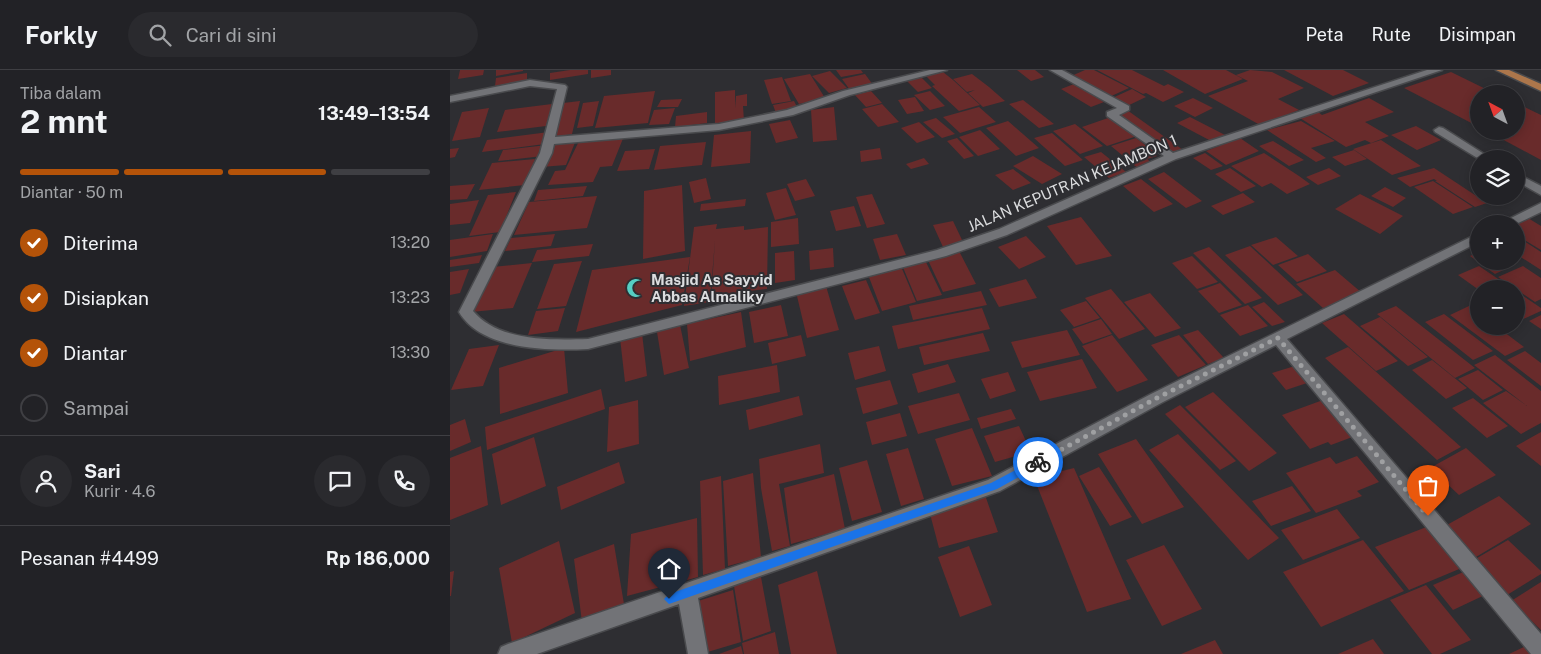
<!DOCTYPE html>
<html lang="id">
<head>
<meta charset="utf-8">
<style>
	:root { --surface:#222226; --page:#2a2a2e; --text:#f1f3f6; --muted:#a2a4a7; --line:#3f3f43; --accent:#b45309 }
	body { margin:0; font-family:"Public Sans",sans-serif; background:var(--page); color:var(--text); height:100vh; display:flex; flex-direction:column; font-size:19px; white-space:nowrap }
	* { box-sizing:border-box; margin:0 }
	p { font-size:16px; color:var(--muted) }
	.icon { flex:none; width:28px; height:28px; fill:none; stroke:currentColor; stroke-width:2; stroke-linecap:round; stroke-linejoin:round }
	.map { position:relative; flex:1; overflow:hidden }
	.side { display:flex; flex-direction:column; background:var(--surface); width:450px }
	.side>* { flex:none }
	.needle { width:32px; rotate:319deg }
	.controls { position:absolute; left:1020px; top:15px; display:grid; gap:10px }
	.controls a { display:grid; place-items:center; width:55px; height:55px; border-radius:50%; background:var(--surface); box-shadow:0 2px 12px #0003,0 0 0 1px var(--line); font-size:25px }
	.pin { position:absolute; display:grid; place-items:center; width:42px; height:42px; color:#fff; margin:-51px -21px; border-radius:50% 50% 50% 0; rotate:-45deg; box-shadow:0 0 5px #0007 }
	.pin .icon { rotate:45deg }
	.courier { position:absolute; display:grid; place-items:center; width:50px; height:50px; margin:-25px; border:4px solid #1a73e8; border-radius:50%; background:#fff; color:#222; box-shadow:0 1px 6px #0007 }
	.headline em { font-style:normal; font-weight:700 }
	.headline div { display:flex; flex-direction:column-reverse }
	.headline { display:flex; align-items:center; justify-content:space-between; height:85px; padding:0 20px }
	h1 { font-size:32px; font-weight:700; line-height:38px }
	.bar { display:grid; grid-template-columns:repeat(4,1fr); gap:8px 5px; align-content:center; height:60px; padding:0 20px }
	.bar i { height:6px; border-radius:4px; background:var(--line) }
	.bar .selected { background:var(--accent) }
	.bar p { grid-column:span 4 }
	.line { display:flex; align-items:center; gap:12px; padding:0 20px; border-top:1px solid var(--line) }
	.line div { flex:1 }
	.round { display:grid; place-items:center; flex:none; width:52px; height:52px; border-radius:26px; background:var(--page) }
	ol { padding:0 20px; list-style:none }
	li { display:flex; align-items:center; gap:15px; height:55px }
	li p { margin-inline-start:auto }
	li .icon { padding:5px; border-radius:50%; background:var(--accent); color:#fff; stroke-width:4 }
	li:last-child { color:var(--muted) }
	li i { width:28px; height:28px; border:2px solid var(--line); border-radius:50% }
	header { display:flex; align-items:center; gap:30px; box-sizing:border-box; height:70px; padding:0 25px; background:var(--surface); border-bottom:1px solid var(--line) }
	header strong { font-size:24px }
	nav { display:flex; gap:28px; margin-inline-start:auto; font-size:18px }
	.search { width:350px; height:45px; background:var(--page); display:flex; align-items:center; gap:12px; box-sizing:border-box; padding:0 18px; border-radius:28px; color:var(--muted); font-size:19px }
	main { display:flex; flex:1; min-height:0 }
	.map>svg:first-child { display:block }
	.building { fill:#692b2b }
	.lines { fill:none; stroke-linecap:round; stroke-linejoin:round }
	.street-casing { stroke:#494a4d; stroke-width:3 }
	.primary-casing { stroke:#494a4d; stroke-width:3 }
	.street { fill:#727377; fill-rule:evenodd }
	.primary { fill:#ac764b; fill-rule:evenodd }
	.route { fill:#1a73e8 }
	.done { stroke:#9fa0a2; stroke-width:5; stroke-dasharray:0 9 }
	.labels { text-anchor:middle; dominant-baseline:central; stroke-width:4; stroke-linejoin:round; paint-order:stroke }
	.street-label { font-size:15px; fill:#dcdddf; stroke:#2e2e32 }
	.poi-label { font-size:15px; font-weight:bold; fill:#dcdddf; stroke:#2e2e32; text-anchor:start }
</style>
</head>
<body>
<header>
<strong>Forkly</strong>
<div class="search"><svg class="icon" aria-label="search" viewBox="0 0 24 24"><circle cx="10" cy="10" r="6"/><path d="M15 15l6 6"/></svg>Cari di sini</div>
<nav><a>Peta</a><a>Rute</a><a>Disimpan</a></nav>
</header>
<main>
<section class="side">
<div class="headline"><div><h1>2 mnt</h1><p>Tiba dalam</p></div><em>13:49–13:54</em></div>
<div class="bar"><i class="selected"></i><i class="selected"></i><i class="selected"></i><i></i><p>Diantar · 50 m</p></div>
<ol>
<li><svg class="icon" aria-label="check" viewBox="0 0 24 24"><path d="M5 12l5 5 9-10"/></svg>Diterima<p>13:20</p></li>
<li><svg class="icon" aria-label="check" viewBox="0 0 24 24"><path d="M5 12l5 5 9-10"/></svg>Disiapkan<p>13:23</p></li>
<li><svg class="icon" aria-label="check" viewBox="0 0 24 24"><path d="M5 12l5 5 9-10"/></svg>Diantar<p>13:30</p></li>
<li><i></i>Sampai</li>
</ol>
<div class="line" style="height:90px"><a class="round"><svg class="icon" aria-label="person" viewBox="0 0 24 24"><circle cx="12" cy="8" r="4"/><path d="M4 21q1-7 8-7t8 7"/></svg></a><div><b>Sari</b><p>Kurir · 4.6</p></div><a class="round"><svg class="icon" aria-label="chat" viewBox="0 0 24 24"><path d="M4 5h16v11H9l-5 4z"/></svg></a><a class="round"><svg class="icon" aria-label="phone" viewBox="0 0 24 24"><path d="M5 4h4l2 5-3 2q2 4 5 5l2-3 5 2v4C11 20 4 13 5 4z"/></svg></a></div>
<div class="line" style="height:65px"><div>Pesanan #4499</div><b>Rp 186,000</b></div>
</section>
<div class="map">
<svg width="1091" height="584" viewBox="0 0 1091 584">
	<rect width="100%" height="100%" fill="#2e2e32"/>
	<path class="building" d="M10 0H34L33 5 8 9Z
		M46 0H73V1L46 6Z
		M120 0H138V4L100 10V3Z
		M141 0H161V5L141 8Z
		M386 0H411L413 3 391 7Z
		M567 0H585L594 7 581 11Z
		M635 0H644L679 18 657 28 619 7Z
		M647 0H682L714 16 718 14 734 22 713 32 696 23 693 24Z
		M713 0H776L793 9 755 24Z
		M800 0 822 2 854 18 828 29 849 40 810 55 758 26 798 11 786 5Z
		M834 0H893L919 13 883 26Z
		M380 1 397 18 379 23 362 6Z
		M493 2 503 10 530 35 509 41 482 16 485 15 476 6Z
		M1001 2 1046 24H1029V57L954 18Z
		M77 3V11L45 16 46 8Z
		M360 4 375 28 349 34 334 9Z
		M415 4 423 15 400 20 392 9Z
		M522 4 539 17 555 31 533 37 518 23 525 20 517 22 503 9Z
		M470 6 482 18 468 22 456 10Z
		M332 7 341 31 322 34 314 10Z
		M624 14 654 32 641 37 611 19Z
		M682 19 696 27 675 37 660 29Z
		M285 20V38L286 26 297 24V36H293L294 51 265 54V22Z
		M205 21 198 53 145 58 154 26Z
		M421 21 432 33 416 37 405 25Z
		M480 21 495 36 480 40 464 25Z
		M465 27 474 41 457 44 448 30Z
		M743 28 763 38 745 47 724 36Z
		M919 28 944 42 915 52 939 66 921 73 915 70 896 77 850 48 868 42 872 45Z
		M232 29 228 37H207L211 30Z
		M573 30 604 54 589 58 559 34Z
		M130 31 122 64 105 67 113 33Z
		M149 31 143 56 127 58 133 33Z
		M344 31 348 39 326 43 323 35Z
		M1066 33 1091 45V90L1037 61H1066Z
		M102 34 96 56 47 62 55 40Z
		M432 34 449 52 428 57 412 39Z
		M384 37 387 70 363 72 361 40Z
		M529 37 546 52 510 63 493 47Z
		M39 38 30 67 2 71 12 42Z
		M225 38 219 54 199 55 204 40Z
		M677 40 733 80 720 84 664 44Z
		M257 42V53L225 57 226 46Z
		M661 47 687 66 657 76 632 57Z
		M740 47 775 65 761 71 727 53Z
		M486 48 505 64 492 68 473 52Z
		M340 50 348 68 326 73 319 54Z
		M558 51 589 78 566 86 536 58Z
		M851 51 885 71 861 78 876 88 866 92 817 60Z
		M469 52 485 67 467 73 451 58Z
		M625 54 653 76 630 84 603 61Z
		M966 56 991 70 967 80 941 65Z
		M530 60 550 79 528 86 509 67Z
		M301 61 300 93 261 97 264 65Z
		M99 62 95 74 32 82 37 70Z
		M602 63 633 90 615 96 584 68Z
		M174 66 162 96 150 97 143 112 98 115 105 101 115 100 130 69Z
		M507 68 524 86 514 89 497 71Z
		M686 68 703 81 678 90 661 76Z
		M790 68 809 81 776 95 756 81Z
		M126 70 116 95 91 97 102 73Z
		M931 70 971 96 942 105 903 79Z
		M823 71 854 90 839 96 809 76Z
		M256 72 252 95 204 100 210 76Z
		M97 75 93 86 48 91 53 80Z
		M9 78 5 87 0 88V79Z
		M430 78 432 89 411 92 410 81Z
		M205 79 199 99 167 101 175 81Z
		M904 80 917 89 895 96 882 87Z
		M651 82 676 102 659 108 634 87Z
		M702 83 707 86 697 89 702 93 688 98 678 91Z
		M755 83 773 96 761 100 743 88Z
		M814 83 849 106 860 114 837 124 821 113 812 117 781 96Z
		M583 86 612 104 592 114 563 96Z
		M474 88 479 94 461 99 456 94Z
		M85 89 75 115 29 120 42 93Z
		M780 98 806 116 791 122 765 104Z
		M879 98 891 106 868 115 856 107Z
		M984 98 1037 133 1025 137 985 111H987L984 109 960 117 947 108Z
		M563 99 581 113 563 120 545 105Z
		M714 102 752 131 736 138 698 109Z
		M256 108 261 129 244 133 239 112Z
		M356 109 365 126 345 131 337 114Z
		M691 109 723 134 704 142 673 116Z
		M983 111 1023 137 1003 144 964 117Z
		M25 114 17 129 0 130V116Z
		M232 115 235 181 193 189 194 121Z
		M137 116 133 126 84 131 88 120Z
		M935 117 956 128 943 137 921 126Z
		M336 118 346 145 325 150 316 123Z
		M66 122 50 162 19 166 38 125Z
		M793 123 805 132 773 145 761 136Z
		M422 124 435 154 417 158 406 127Z
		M910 124 953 146 930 164 885 139Z
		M147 126 137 158 64 165 79 132Z
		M296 129 295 136 250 141 251 134Z
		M29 130 20 153 0 155V134Z
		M404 136 411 156 386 161 380 141Z
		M631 147 662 186 626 195 597 156Z
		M348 148 349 174 321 177V152Z
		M1078 148 1091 156V180L1066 165V153Z
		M503 151 513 172 493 177 483 155Z
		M267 154 266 159 294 156V160L318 157 317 219 291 222V227L261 231 265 170 260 232 234 236 244 157Z
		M43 164 37 181 0 187V170Z
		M105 164 101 176 55 181 61 168Z
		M447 164 456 185 430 190 423 169Z
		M576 166 596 187 569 199 548 177Z
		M1066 166 1091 182V200L1066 184Z
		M826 167 848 186 823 195 801 175Z
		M143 174 139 186 82 192 87 180Z
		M800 176 853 225 828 235 775 185Z
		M759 177 812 228 795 234 743 183Z
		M383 178 384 197 360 200 359 181Z
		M344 181 345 210 325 213V183Z
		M509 181 526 214 493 222 477 188Z
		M1029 182V191H1062L1066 194 1045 204 1020 186Z
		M858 184 877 201 847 212 828 195Z
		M32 185 29 193 0 197V190Z
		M742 186 768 212 747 219 722 193Z
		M240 187 232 235 126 262 142 200Z
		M475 190 492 225 467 231 452 195Z
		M132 191 116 236 87 239 104 194Z
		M82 193 63 238 21 242 42 197Z
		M450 194 466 232 432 241 417 202Z
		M1029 196 1063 219 1029 220 1008 205Z
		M1073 196 1091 208V229L1085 232 1048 207Z
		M19 199 10 223 0 225V202Z
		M885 200 912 223 873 238 846 214Z
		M576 209 587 228 549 237 539 219Z
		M416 210 430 243 405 250 392 216Z
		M770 213 792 235 769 243 748 221Z
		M376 216 389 260 357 268 346 222Z
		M661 219 695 259 669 269 635 228Z
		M531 221 537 235 463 250 459 236Z
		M1066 221 1091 238V241L1071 250 1066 247Z
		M700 223 731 258 705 267 674 232Z
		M636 231 650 248 624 257 610 240Z
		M814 232 835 252 822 256 802 237Z
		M331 235 338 266 304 273 299 242Z
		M798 235 818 256 790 266 770 245Z
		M946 236 1025 298 1005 308 927 244Z
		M1019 236 1029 243V256H1046L1074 277 1055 286 1000 245Z
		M115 238 108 261 78 265 86 241Z
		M532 238 540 259 448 279 442 256Z
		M291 242 296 277 240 291 237 254Z
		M894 244 948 291 926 301 872 253Z
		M994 244 1043 281 1023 290 975 252Z
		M1091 245V259L1079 251Z
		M930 247 978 287 958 296 910 256Z
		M651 249 662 264 633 274 622 259Z
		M230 255 239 298 214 305 207 262Z
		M617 260 630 285 572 298 561 272Z
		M748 260 774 288 758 294 733 265Z
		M192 263 197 306 175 312 170 268Z
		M533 263 540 281 474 295 469 277Z
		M351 265 356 286 322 294 318 273Z
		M662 265 698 310 667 322 632 276Z
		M729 265 756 295 728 307 701 275Z
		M49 275 33 316 1 320 19 279Z
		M429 276 436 301 405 310 398 283Z
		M898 277 1011 377 987 390 875 288Z
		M114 278 118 323 50 344 49 298Z
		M1075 281 1091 293V316L1057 290Z
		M1045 285 1091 321V353L1071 364 1033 333 1056 321 1077 336 1024 295Z
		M632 289 647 318 590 331 577 302Z
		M982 290 1017 318 996 329 962 300Z
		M498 294 506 312 468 323 462 304Z
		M327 295 330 322 269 335 268 306Z
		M848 295 863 311 836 320 822 303Z
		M1028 300 1053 320 1033 330 1008 309Z
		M558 302 566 321 540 329 531 309Z
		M440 310 448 334 413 344 406 318Z
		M151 319 155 339 37 380 35 357Z
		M763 322 827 383 799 401 735 337Z
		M509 323 520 350 468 364 458 336Z
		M349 326 353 345 299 360 296 340Z
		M1023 328 1058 356 1037 368 1002 338Z
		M188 330 189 374 157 382 159 337Z
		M873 330 905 366 881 375 878 372 860 379 832 345Z
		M730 335 786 391 770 400 715 344Z
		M561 339 566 349 531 359 527 348Z
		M450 343 457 366 422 375 416 352Z
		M15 349 21 372 0 381V355Z
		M569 356 581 382 545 392 534 366Z
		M522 358 542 406 502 416 485 369Z
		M1091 362V396L1066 376Z
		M728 364 829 468 798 490 699 380Z
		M84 367 96 416 51 435 42 384Z
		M686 369 734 437 692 454 648 384Z
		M370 374 374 403 329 414 340 476 322 481 311 418 309 389Z
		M31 376 38 435 0 450V388Z
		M458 378 474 429 451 436 436 384Z
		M1016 378 1046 405 1009 425 980 398Z
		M907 386 929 412 907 421 912 426 866 443 836 403 880 387 886 394Z
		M417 390 432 442 402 451 389 398Z
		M169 392 175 413 111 440 107 417Z
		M649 397 682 447 660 456 629 406Z
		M624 398 681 529 637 542 584 408Z
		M303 403 311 487 278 496 273 411Z
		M384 404 395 459 341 474 334 418Z
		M271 406 275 499 253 505 250 411Z
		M842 416 861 441 821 456 802 431Z
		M535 425 548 462 489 478 479 440Z
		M1049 426 1081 454 1026 487 995 456Z
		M887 439 910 468 853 490 831 460Z
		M247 448 248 507 177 526 181 464Z
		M979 456 1014 497 959 520 925 477Z
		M913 470 954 521 871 557 833 502Z
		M1058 470 1091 501V504L1057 525 1022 491Z
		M109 471 125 543 62 573 49 498Z
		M164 474 174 534 132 552 124 489Z
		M714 475 752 539 712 556 676 490Z
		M519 476 542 535 510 547 488 487Z
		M1018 500 1039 523 1003 540 983 515Z
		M4 501 1 526H0V502Z
		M367 501 387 584H341L328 515Z
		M311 507 321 561 293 571 284 516Z
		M1091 512V560L1061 531Z
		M976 515 1021 570 990 584H982L940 530Z
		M283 520 291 572 251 584 245 532Z
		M325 562 329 584H294L292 573Z
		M923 569 934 584H888Z
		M765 570 773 584H731Z
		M1080 574 1089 584H1059Z
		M291 576 293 584H269Z"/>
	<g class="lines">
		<g class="street-casing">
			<path id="street" d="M480 0H497L400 25 343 45 269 60 104 74 102 83 23 241C49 272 102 270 138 269L487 180 549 159 714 86 657 46V42L667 38 600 0H612L679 36V40L669 45 723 83 977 0H992L726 89 557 165 496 186 138 279C99 281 31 280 9 242L90 83 107 19 80 16 0 32V26L80 10 115 15 117 17 105 67 269 54 337 40 393 21Z
				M989 57 993 58 1042 89H1029L985 62 984 60Z
				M1066 103 1091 116V125L1066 111Z
				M1091 133V142L1066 154H1049Z
				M1029 163V172L837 269 1091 564V584H1081L826 275 713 332 550 421 248 528 258 584H238L229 534 87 584H48L51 577 58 574 538 410 701 324Z"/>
		</g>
		<g class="primary-casing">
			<path id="primary" d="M1046 0H1059L1091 14V21Z"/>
		</g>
		<use href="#street" class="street"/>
		<use href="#primary" class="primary"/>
	</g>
	<path class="route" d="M588 388 591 389V395L547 419 219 534 214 529 219 524 541 413Z"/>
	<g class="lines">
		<path class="done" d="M588 392 707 328 828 268 978 446"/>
	</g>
	<defs>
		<g id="mosque-bare" transform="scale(1.5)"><path d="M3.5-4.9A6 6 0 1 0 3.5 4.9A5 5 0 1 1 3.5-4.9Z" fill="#56cec3" stroke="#2e2e32" stroke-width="2.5" paint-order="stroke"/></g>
	</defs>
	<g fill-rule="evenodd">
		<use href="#mosque-bare" x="186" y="218"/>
	</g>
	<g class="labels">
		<g class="street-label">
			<text transform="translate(622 113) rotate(-23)">JALAN KEPUTRAN KEJAMBON 1</text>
		</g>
		<g class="poi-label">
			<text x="201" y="209">Masjid As Sayyid<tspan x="201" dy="17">Abbas Almaliky</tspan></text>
		</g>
	</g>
</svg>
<div class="controls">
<a><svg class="needle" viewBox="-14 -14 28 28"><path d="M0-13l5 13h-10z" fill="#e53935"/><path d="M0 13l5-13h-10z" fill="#a2a4a7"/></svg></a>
<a><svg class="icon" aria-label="layers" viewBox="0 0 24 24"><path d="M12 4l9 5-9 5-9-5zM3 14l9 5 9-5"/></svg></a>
<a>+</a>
<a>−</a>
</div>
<div class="pin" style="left:978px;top:446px;background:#ea580c"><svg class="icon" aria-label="bag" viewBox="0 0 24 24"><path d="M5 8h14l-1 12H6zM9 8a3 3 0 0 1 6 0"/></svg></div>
<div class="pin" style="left:219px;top:529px;background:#1f2937"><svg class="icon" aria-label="home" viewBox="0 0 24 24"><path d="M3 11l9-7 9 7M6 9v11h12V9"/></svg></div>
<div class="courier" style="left:588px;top:392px"><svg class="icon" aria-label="bike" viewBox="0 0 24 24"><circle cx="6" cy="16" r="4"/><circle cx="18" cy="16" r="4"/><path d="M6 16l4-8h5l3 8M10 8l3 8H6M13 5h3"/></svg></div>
</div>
</main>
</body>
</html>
